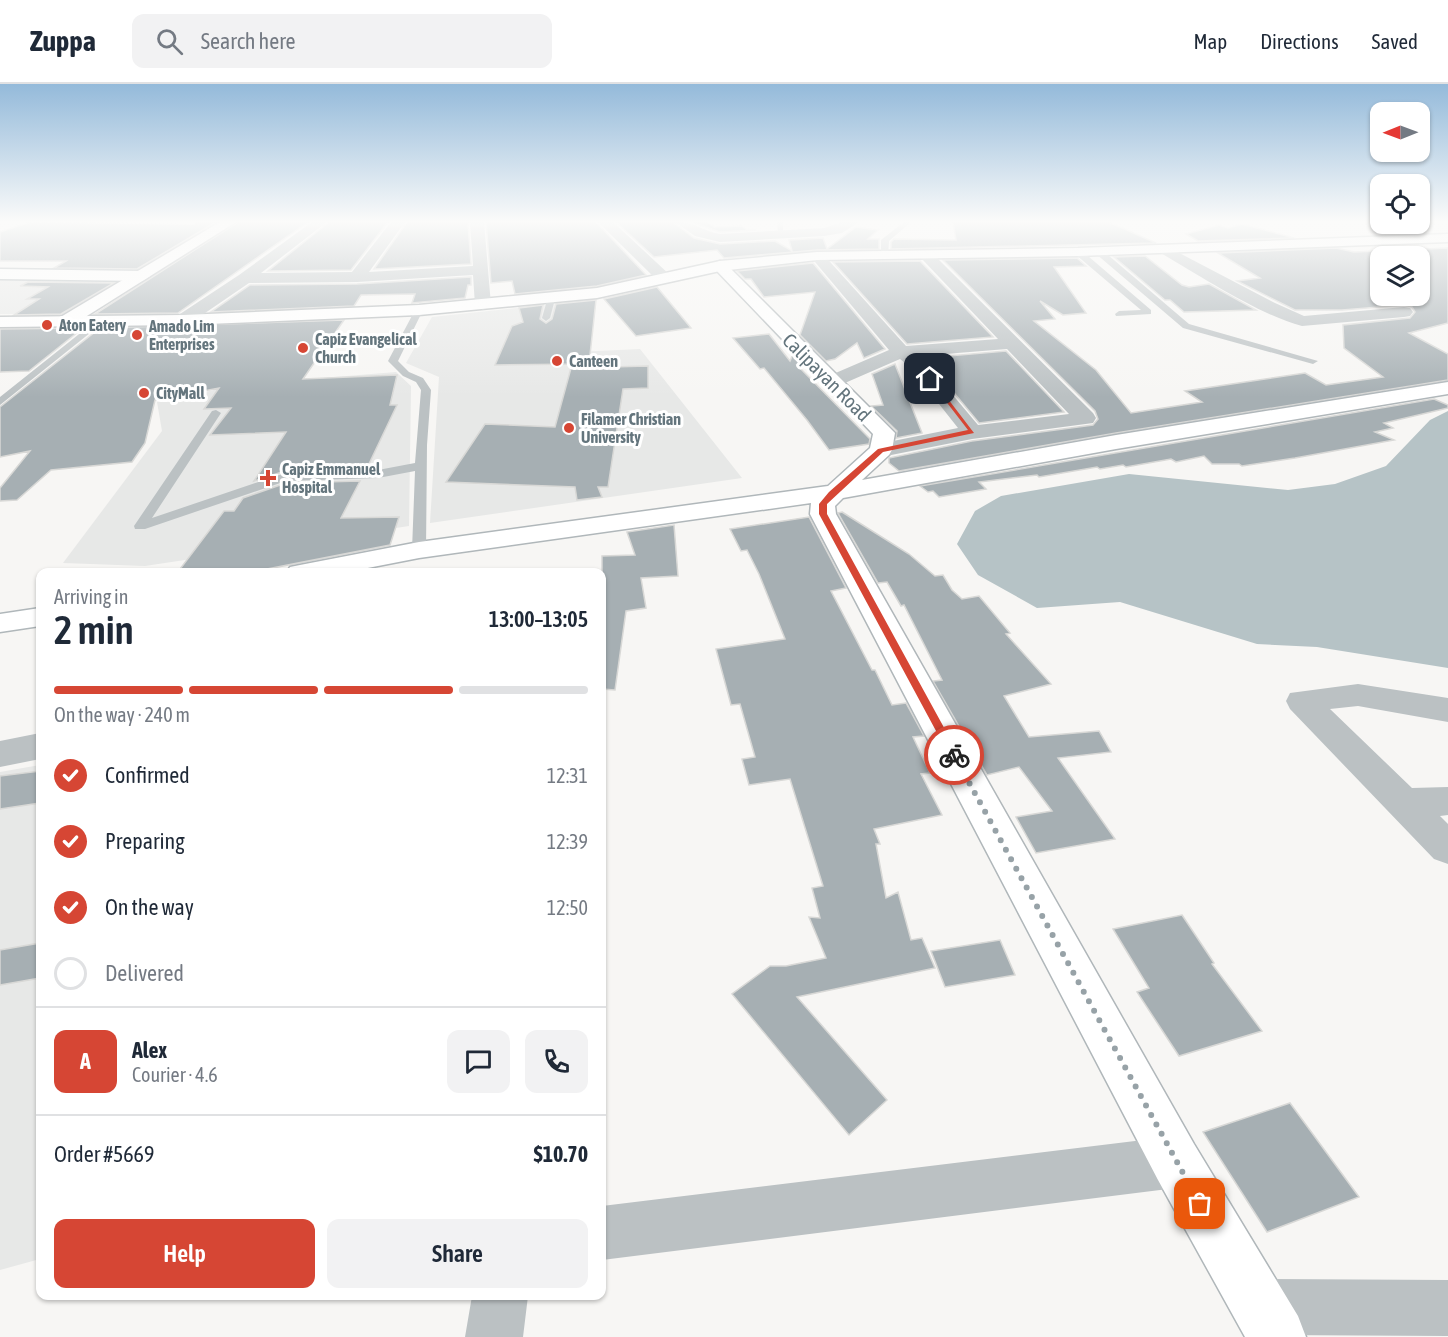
<!DOCTYPE html>
<html lang="en">
<head>
<meta charset="utf-8">
<style>
	:root { --surface:#fff; --page:#f2f2f3; --text:#1f2937; --muted:#747a83; --line:#e0e1e3; --accent:#d64634 }
	body { margin:0; font-family:"Asap Condensed",sans-serif; background:var(--page); color:var(--text); height:100vh; display:flex; flex-direction:column; font-size:22px; white-space:nowrap }
	* { box-sizing:border-box; margin:0 }
	p { font-size:20px; color:var(--muted) }
	.icon { flex:none; width:33px; height:33px; fill:none; stroke:currentColor; stroke-width:2; stroke-linecap:round; stroke-linejoin:round }
	.map { position:relative; flex:1; overflow:hidden }
	.drawer { position:absolute; left:36px; top:484px; width:570px; height:732px; display:flex; flex-direction:column; background:var(--surface); border-radius:12px; box-shadow:0 2px 4px #0004 }
	.drawer>* { flex:none }
	.needle { width:39px; rotate:269deg }
	.controls { position:absolute; left:1370px; top:18px; display:grid; gap:12px }
	.controls a { display:grid; place-items:center; width:60px; height:60px; border-radius:12px; background:var(--surface); box-shadow:0 2px 4px #0004; font-size:30px }
	.pin { position:absolute; display:grid; place-items:center; width:51px; height:51px; color:#fff; margin:-26px; border-radius:12px; box-shadow:0 3px 9px #0006 }
	.courier { position:absolute; display:grid; place-items:center; width:60px; height:60px; margin:-30px; border:4px solid #d64634; border-radius:50%; background:#fff; color:#222; box-shadow:0 2px 8px #0007 }
	.summary em { font-style:normal; font-weight:600 }
	.summary div { display:flex; flex-direction:column-reverse }
	.summary { display:flex; align-items:center; justify-content:space-between; height:102px; padding:0 18px }
	h1 { font-size:39px; font-weight:600; line-height:45px }
	.bar { display:grid; grid-template-columns:repeat(4,1fr); gap:9px 6px; align-content:center; height:72px; padding:0 18px }
	.bar i { height:8px; border-radius:4px; background:var(--line) }
	.bar .current { background:var(--accent) }
	.bar p { grid-column:span 4 }
	.line { display:flex; align-items:center; gap:15px; padding:0 18px; border-top:2px solid var(--line) }
	.line div { flex:1 }
	.round { display:grid; place-items:center; flex:none; width:63px; height:63px; border-radius:12px; background:var(--page) }
	ol { padding:0 18px; list-style:none }
	li { display:flex; align-items:center; gap:18px; height:66px }
	li p { margin-inline-start:auto }
	li .icon { padding:6px; border-radius:50%; background:var(--accent); color:#fff; stroke-width:4 }
	li:last-child { color:var(--muted) }
	li i { width:33px; height:33px; border:3px solid var(--line); border-radius:50% }
	.button { display:flex; gap:12px; margin-top:auto; padding:12px 18px }
	.button a { flex:1; height:69px; border-radius:12px; background:var(--accent); color:#fff; font-size:24px; font-weight:600; line-height:69px; text-align:center }
	.button a+a { background:var(--page); color:var(--text) }
	header { display:flex; align-items:center; gap:36px; box-sizing:border-box; height:84px; padding:0 30px; background:var(--surface); border-bottom:2px solid var(--line) }
	header strong { font-size:28px }
	nav { display:flex; gap:33px; margin-inline-start:auto; font-size:21px }
	.search { width:420px; height:54px; background:var(--page); display:flex; align-items:center; gap:15px; box-sizing:border-box; padding:0 21px; border-radius:12px; color:var(--muted); font-size:22px }
	.map>svg:first-child { display:block }
	.built { fill:#e7e8e7 }
	.water { fill:#b6c3c6 }
	.building { fill:#a6afb3; stroke:#d8d8d6; stroke-width:1.5; fill-rule:evenodd }
	.lines { fill:none; stroke-linecap:round; stroke-linejoin:round }
	.secondary-casing { stroke:#b0b7ba; stroke-width:3 }
	.primary-casing { stroke:#b2b7ba; stroke-width:3 }
	.highway-casing { stroke:#b1b6b8; stroke-width:3 }
	.lane { fill:#bbc1c3; fill-rule:evenodd }
	.street { fill:#bbc1c3; fill-rule:evenodd }
	.secondary { fill:#fff; fill-rule:evenodd }
	.primary { fill:#fff; fill-rule:evenodd }
	.highway { fill:#fff; fill-rule:evenodd }
	.route { fill:#d64634 }
	.done { stroke:#97a2a7; stroke-width:6; stroke-dasharray:0 10.8 }
	.poi-dot { fill:#d64634; stroke:#fff; stroke-width:2 }
	.labels { text-anchor:middle; dominant-baseline:central; stroke-width:6; stroke-linejoin:round; paint-order:stroke }
	.far-poi-label { font-size:16px; font-weight:bold; fill:#64757d; stroke:#fff; text-anchor:start }
	.street-label { font-size:20px; fill:#64757d; stroke:#fff }
</style>
</head>
<body>
<header>
<strong>Zuppa</strong>
<div class="search"><svg class="icon" aria-label="search" viewBox="0 0 24 24"><circle cx="10" cy="10" r="6"/><path d="M15 15l6 6"/></svg>Search here</div>
<nav><a>Map</a><a>Directions</a><a>Saved</a></nav>
</header>
<div class="map">
<svg width="1448" height="1253" viewBox="0 0 1448 1253">
	<rect width="100%" height="100%" fill="#f7f6f4"/>
	<path class="built" d="M0 192 128 193 67 230H0Z
		M555 220V269L640 265 742 394 430 439 439 293 406 279 432 233Z
		M396 288 411 302 409 442 145 482 63 479 162 347 157 318 237 301Z
		M40 681V1175L0 1186V688Z"/>
	<path class="water" d="M1448 327V584L1317 563 1257 560 1120 518 1037 524 978 491 957 460 975 427 1001 412 1129 390 1288 406 1335 400 1386 382 1430 336Z"/>
	<path class="building" d="M30 138 194 140 196 138H216L137 185 54 184 66 177H0V148Z
		M238 138H308L178 229 95 230Z
		M329 138H388L351 186 268 187Z
		M407 138H468L471 180 374 185Z
		M486 138H596L646 191 597 202 515 210 512 197 491 199Z
		M616 138H673L694 154 720 160 775 157 792 167 789 156 823 154 827 165 856 143 878 146 868 155H879V165L817 166 724 174 717 166 654 173Z
		M691 138H708L714 143 742 142 747 146H756L720 148Z
		M953 138H1109L1156 159 891 165V158L894 155 956 156Z
		M1242 140 1294 154 1198 157 1186 150 1219 141 1228 144Z
		M1336 164 1354 168 1448 164V239L1409 249 1448 270V296L1116 349 899 387 889 379V374L972 357 1093 341 1098 335 1095 327 943 176 1077 174 1086 182 1054 183 1086 229 1063 231 1040 217 1055 235 1034 237 1096 286 1131 329 1202 318 1185 307 1305 289 1326 301 1383 293 1344 264 1343 241 1410 234 1415 228 1412 223 1404 221 1342 226H1295L1237 197 1260 194 1218 169ZM1380 172H1419V212H1380Z
		M1145 172 1182 201 1189 203 1209 200 1256 226 1184 228 1170 216H1165L1114 173Z
		M920 177 993 253 907 260 833 178Z
		M813 179 885 265 864 274 857 259 835 275 826 277 800 251 815 208 764 213 751 195H745L737 187Z
		M471 193V201H468L465 214 412 219 415 210 361 211 354 222 211 228 250 201 357 200Z
		M28 198 114 199 61 230 14 231 39 215H27L48 203 20 202Z
		M657 203 691 244 636 252 604 215Z
		M596 216 589 280 495 281 512 242 523 238 519 224 543 221 540 235 546 239 552 235 556 220Z
		M344 236 303 295 397 291 390 321H397L367 384 285 387 254 397 286 348 210 351 231 324 204 325 219 304 155 316 145 359 132 378 51 386 17 416 0 417V404L30 367 0 373V323L100 244Z
		M83 244 29 287 0 288V245Z
		M769 250 790 277 793 270 803 280 797 281 870 355 869 360 829 366 807 336 764 284 760 285 733 254Z
		M1006 267 1064 328 979 339 925 274Z
		M895 280 922 349 896 354 897 347 871 322 883 321 872 290Z
		M648 282V304L623 305 608 403H598L602 413 577 416 575 403 446 398 485 340 555 343 571 284Z
		M1434 315 1448 321V324L1384 339 1393 344 1375 348 1394 356 1295 374 1242 382 1239 380H1212L1204 372 1176 378 1171 375 1126 383 1123 381 1100 385 1097 383 1039 393 1037 391 979 398 986 405 939 413 933 407 928 408 920 402Z
		M360 397 341 434 399 433 390 461 247 489H177L224 427H234L243 414 286 399Z
		M842 428 909 470 935 492 943 491 952 506 962 515 979 512 1010 549 1006 550 1051 600 1004 612 1029 653 1099 647 1111 668 1058 674 1115 755 1036 769 1016 733 1052 727 1019 683 987 691 933 597 942 596 904 521 901 522 887 498 878 499 838 429Z
		M809 433 846 504 831 507 872 586H875L892 621 906 619 924 652 913 653 930 689 921 690 942 731 874 745 880 760H876L886 814 898 808 911 856 922 854 935 884 797 913 887 1016 849 1051 732 910 770 882H786L826 874 809 833 820 834 812 804 823 802 790 695 749 701 742 675 755 673 740 620 731 621 716 565 785 555 759 490 747 466 741 467 730 445Z
		M674 441 678 492 641 494 646 524 626 527 615 606 602 605V472L635 471 627 448Z
		M40 687V719L0 725V692Z
		M1182 831 1214 879 1212 880 1262 947 1179 972 1137 908 1149 904 1113 845Z
		M1000 856 1015 891 945 903 931 867Z
		M40 859V894L0 901V866Z
		M1290 1019 1359 1113 1267 1148 1203 1048Z"/>
	<g class="lines">
		<g class="secondary-casing">
			<path id="secondary" d="M720 177 725 179 895 349 892 366 889 371 862 396 1116 351 1448 298V310L1116 365 843 414 835 422 836 430 1194 1060 1298 1232 1306 1253H1245L1158 1096 810 430 811 419 419 474 342 489H286L290 483 300 481 419 458 828 402 870 364 873 350 715 185 712 182 715 179Z
				M0 185 142 187 150 192 142 197 0 195Z
				M40 524V542L0 548V530Z"/>
		</g>
		<g class="primary-casing">
			<path id="primary" d="M220 138H236L71 242H59L56 238 59 234Z"/>
		</g>
		<g class="highway-casing">
			<path id="highway" d="M1448 150V158L1078 172 817 176 720 187 597 214 419 231 183 241 0 243V233L183 231 419 221 597 204 720 177 817 168 1078 164Z"/>
		</g>
		<path class="lane" d="M777 138H783V150L778 149Z
			M904 138H911L889 157 888 172 881 174V156Z
			M1095 165H1101L1189 240 1318 277 1313 280 1183 244 1095 169Z
			M1075 166H1081L1151 226V230L1116 232 1115 230 1119 227 1141 226 1075 170Z
			M548 213 555 215 550 234 546 237 542 234Z
			M419 223 423 226 398 277 409 288 423 294 431 306 427 361 426 466 424 469H414L412 466 415 387 378 394 286 397 145 445H135L134 442 212 327 216 326 221 329 152 434 285 389 378 386 415 379 421 306 416 298 403 292 388 277 415 226Z
			M98 235 105 237 0 321V313Z"/>
		<path class="street" d="M312 138H327L261 189 352 188 391 138H405L369 188 473 182 470 138H484L491 221 483 226 475 221 473 191 357 198 249 199 189 240H177L174 236 177 232 239 191Z
			M598 138H613L671 192 673 195 671 198H659Z
			M675 138C694 137 702 147 720 150L824 144 842 138H859L842 149 824 152 720 158 695 152Z
			M1393 140H1410L1439 155 1437 158H1427Z
			M1164 161 1275 219 1304 232 1404 223 1410 224 1413 228 1410 232 1404 233 1302 242C1259 231 1199 191 1159 168L1157 165Z
			M926 167 931 168 1093 329 1096 334 1093 339 972 355 881 373 873 371 870 366 873 361 958 344 909 282 900 275 838 302H824L821 298 824 294 889 266 810 172 812 169H822L906 262 998 255 921 174 919 171ZM1007 265 1069 330 978 341 920 272Z
			M1358 600 1448 614V638L1358 622 1330 625 1412 704 1448 703V731L1440 732 1448 740V780L1434 775 1290 625 1286 617 1290 609Z
			M40 649V675L0 683V657Z
			M1176 1052 1194 1060 1202 1078 1194 1096 1176 1104 602 1176V1122Z
			M1260 1195 1448 1196V1252L1260 1251 1240 1243 1232 1223 1240 1203Z
			M472 1212H528L523 1253H465Z"/>
		<use href="#secondary" class="secondary"/>
		<use href="#primary" class="primary"/>
		<use href="#highway" class="highway"/>
	</g>
	<linearGradient id="sky" x2="0" y2="1"><stop stop-color="#94bada"/><stop offset="0.44" stop-color="#fbfbfa"/><stop offset="1" stop-color="#fbfbfa" stop-opacity="0"/></linearGradient>
	<rect width="1448" height="313" fill="url(#sky)"/>
	<path class="route" d="M928 294H932L974 349 883 368 827 420V430L959 671 954 675 949 671 819 430V420L829 408 878 365 968 346Z"/>
	<g class="lines">
		<path class="done" d="M954 671 1200 1120"/>
	</g>
	<g class="poi-dot">
		<circle cx="47" cy="241" r="6"/>
		<circle cx="137" cy="251" r="6"/>
		<circle cx="303" cy="264" r="6"/>
		<circle cx="557" cy="277" r="6"/>
		<circle cx="144" cy="309" r="6"/>
		<circle cx="569" cy="344" r="6"/>
		<path d="M265 385h6v6h6v6h-6v6h-6v-6h-6v-6h6z"/>
	</g>
	<g class="labels">
		<g class="far-poi-label">
			<text x="59" y="241">Aton Eatery</text>
			<text x="149" y="242">Amado Lim<tspan x="149" dy="18">Enterprises</tspan></text>
			<text x="315" y="255">Capiz Evangelical<tspan x="315" dy="18">Church</tspan></text>
			<text x="569" y="277">Canteen</text>
			<text x="156" y="309">CityMall</text>
			<text x="581" y="335">Filamer Christian<tspan x="581" dy="18">University</tspan></text>
			<text x="282" y="385">Capiz Emmanuel<tspan x="282" dy="18">Hospital</tspan></text>
		</g>
		<g class="street-label">
			<text transform="translate(827 293) rotate(45)">Calipayan Road</text>
		</g>
	</g>
</svg>
<div class="controls">
<a><svg class="needle" viewBox="-14 -14 28 28"><path d="M0-13l5 13h-10z" fill="#e53935"/><path d="M0 13l5-13h-10z" fill="#747a83"/></svg></a>
<a><svg class="icon" aria-label="locate" viewBox="0 0 24 24"><circle cx="12" cy="12" r="6"/><path d="M12 2v4M12 18v4M2 12h4M18 12h4"/></svg></a>
<a><svg class="icon" aria-label="layers" viewBox="0 0 24 24"><path d="M12 4l9 5-9 5-9-5zM3 14l9 5 9-5"/></svg></a>
</div>
<div class="pin" style="left:1200px;top:1120px;background:#ea580c"><svg class="icon" aria-label="bag" viewBox="0 0 24 24"><path d="M5 8h14l-1 12H6zM9 8a3 3 0 0 1 6 0"/></svg></div>
<div class="pin" style="left:930px;top:295px;background:#1f2937"><svg class="icon" aria-label="home" viewBox="0 0 24 24"><path d="M3 11l9-7 9 7M6 9v11h12V9"/></svg></div>
<div class="courier" style="left:954px;top:671px"><svg class="icon" aria-label="bike" viewBox="0 0 24 24"><circle cx="6" cy="16" r="4"/><circle cx="18" cy="16" r="4"/><path d="M6 16l4-8h5l3 8M10 8l3 8H6M13 5h3"/></svg></div>
<section class="drawer">
<div class="summary"><div><h1>2 min</h1><p>Arriving in</p></div><em>13:00–13:05</em></div>
<div class="bar"><i class="current"></i><i class="current"></i><i class="current"></i><i></i><p>On the way · 240 m</p></div>
<ol>
<li><svg class="icon" aria-label="check" viewBox="0 0 24 24"><path d="M5 12l5 5 9-10"/></svg>Confirmed<p>12:31</p></li>
<li><svg class="icon" aria-label="check" viewBox="0 0 24 24"><path d="M5 12l5 5 9-10"/></svg>Preparing<p>12:39</p></li>
<li><svg class="icon" aria-label="check" viewBox="0 0 24 24"><path d="M5 12l5 5 9-10"/></svg>On the way<p>12:50</p></li>
<li><i></i>Delivered</li>
</ol>
<div class="line" style="height:108px"><b class="round" style="background:var(--accent);color:#fff">A</b><div><b>Alex</b><p>Courier · 4.6</p></div><a class="round"><svg class="icon" aria-label="chat" viewBox="0 0 24 24"><path d="M4 5h16v11H9l-5 4z"/></svg></a><a class="round"><svg class="icon" aria-label="phone" viewBox="0 0 24 24"><path d="M5 4h4l2 5-3 2q2 4 5 5l2-3 5 2v4C11 20 4 13 5 4z"/></svg></a></div>
<div class="line" style="height:78px"><div>Order #5669</div><b>$10.70</b></div>
<div class="button"><a>Help</a><a>Share</a></div>
</section>
</div>
</body>
</html>
